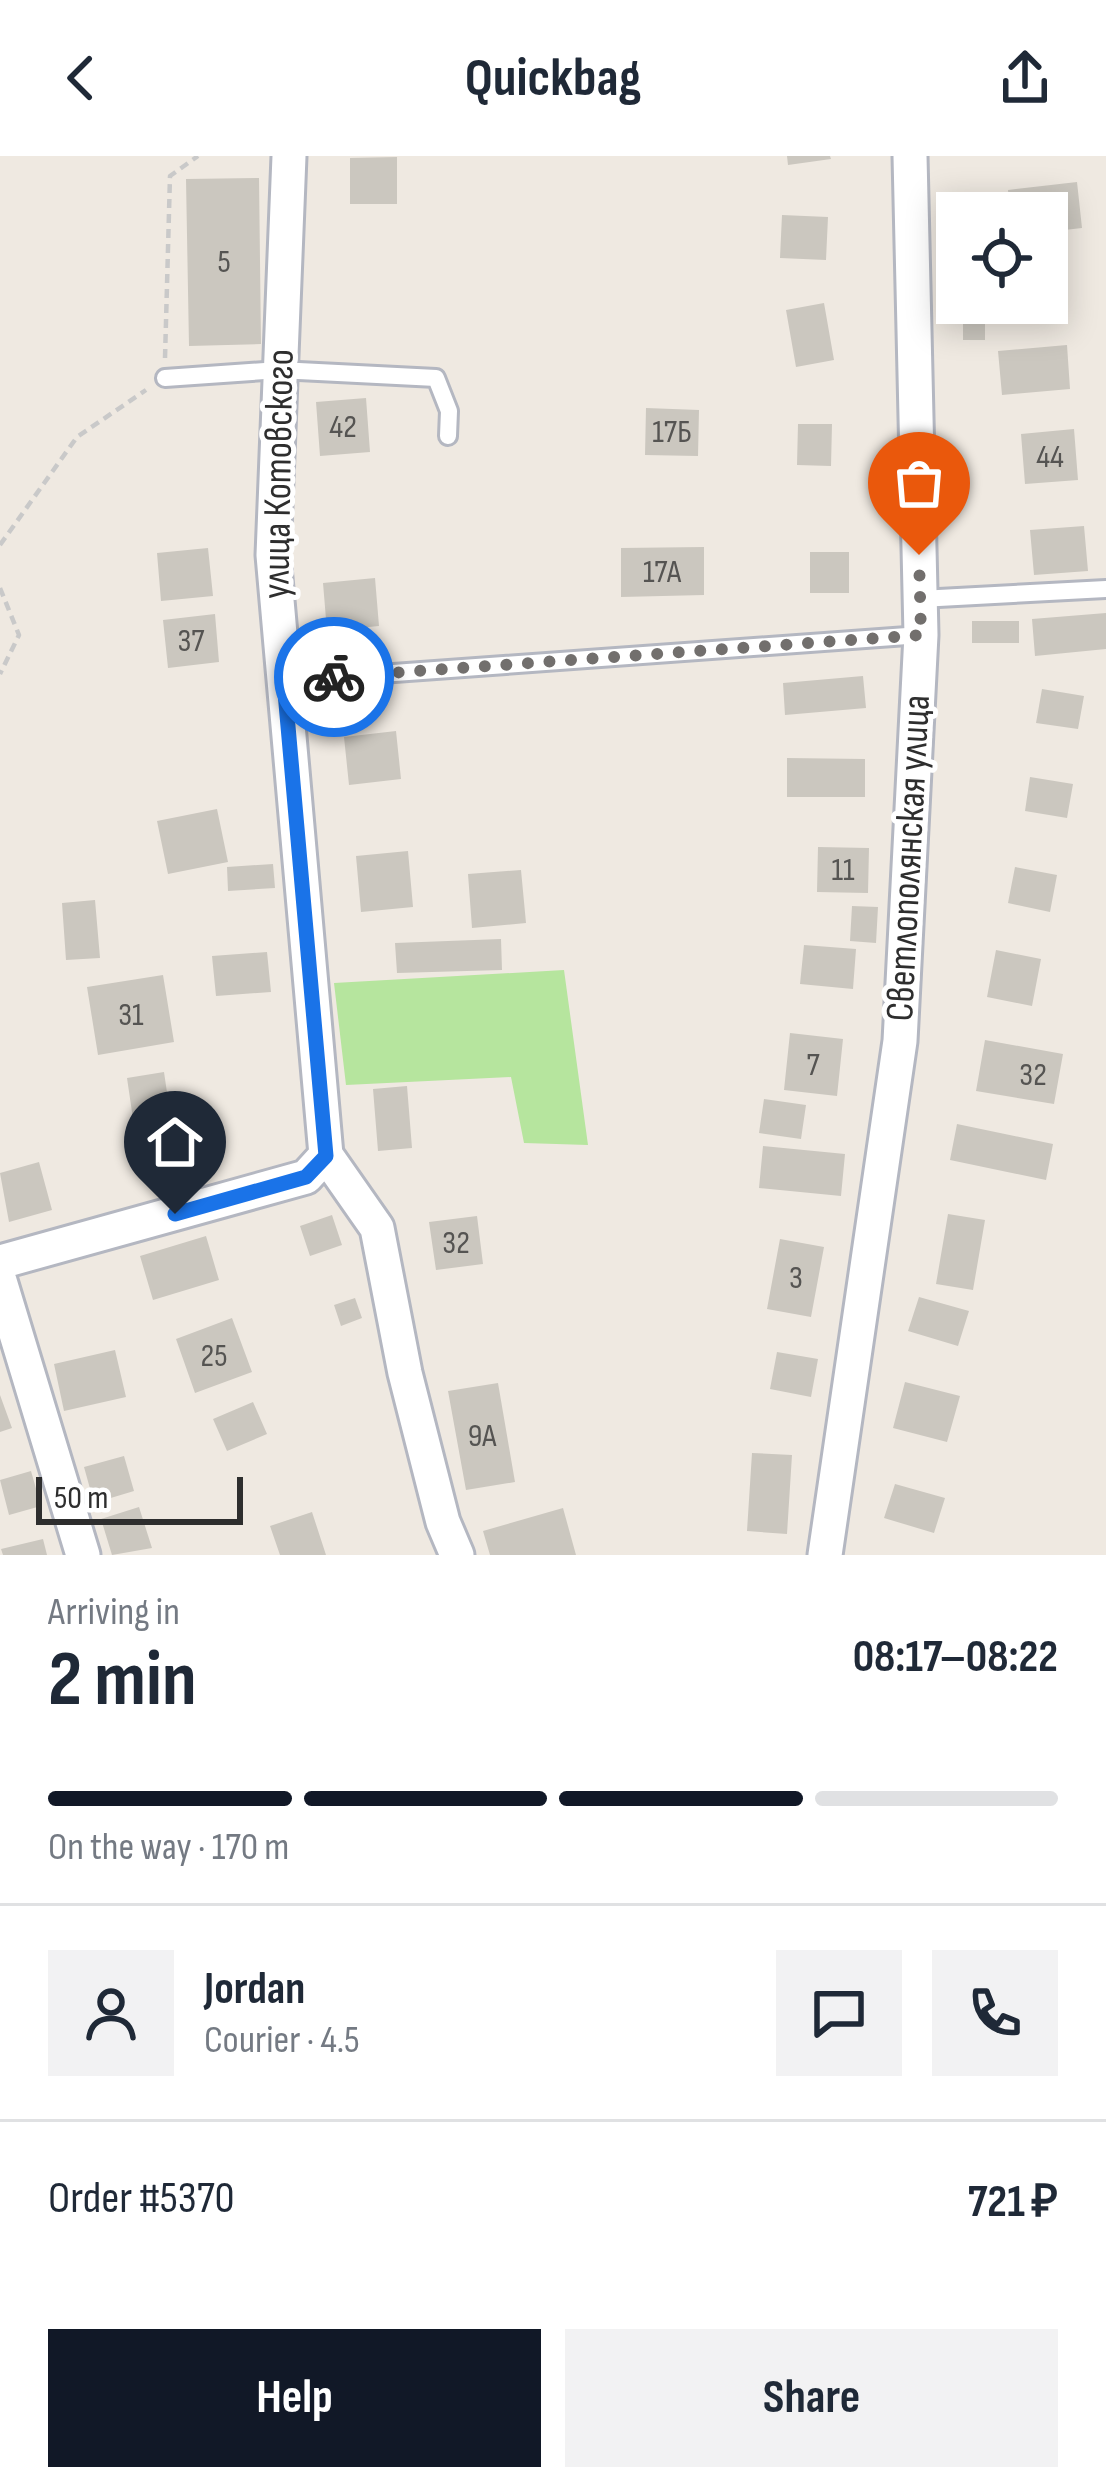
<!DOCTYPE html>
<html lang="en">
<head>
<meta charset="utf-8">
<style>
	:root { --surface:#fff; --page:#f2f2f3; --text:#1f2937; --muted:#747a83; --line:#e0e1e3; --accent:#111827 }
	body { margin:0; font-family:"Sofia Sans Condensed",sans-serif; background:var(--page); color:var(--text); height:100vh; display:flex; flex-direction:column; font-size:45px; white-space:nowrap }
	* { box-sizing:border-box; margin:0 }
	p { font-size:39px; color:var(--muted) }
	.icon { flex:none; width:66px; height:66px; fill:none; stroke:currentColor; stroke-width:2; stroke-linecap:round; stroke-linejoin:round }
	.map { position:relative; height:1399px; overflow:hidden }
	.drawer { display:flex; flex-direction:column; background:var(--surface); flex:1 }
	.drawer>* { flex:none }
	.buttons { position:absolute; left:936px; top:36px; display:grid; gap:24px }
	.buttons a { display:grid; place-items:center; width:132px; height:132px; border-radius:0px; background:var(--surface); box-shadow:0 6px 30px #0003; font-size:60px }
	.scale { position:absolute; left:36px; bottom:30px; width:207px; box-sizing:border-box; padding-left:12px; border:6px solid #2e2e2e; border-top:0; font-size:33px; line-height:42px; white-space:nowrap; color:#2e2e2e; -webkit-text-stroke:9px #fff; paint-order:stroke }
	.pin { position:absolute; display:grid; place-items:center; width:102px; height:102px; color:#fff; margin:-123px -51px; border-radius:50% 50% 50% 0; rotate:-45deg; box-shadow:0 0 12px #0007 }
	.pin .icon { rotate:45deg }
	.courier { position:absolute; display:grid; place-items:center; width:120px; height:120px; margin:-60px; border:9px solid #1a73e8; border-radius:50%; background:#fff; color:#222; box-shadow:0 3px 15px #0007 }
	.headline em { font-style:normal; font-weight:700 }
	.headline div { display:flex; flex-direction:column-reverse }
	.headline { display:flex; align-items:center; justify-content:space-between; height:204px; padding:0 48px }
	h1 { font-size:78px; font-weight:700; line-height:90px }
	.bar { display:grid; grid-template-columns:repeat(4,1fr); gap:18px 12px; align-content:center; height:144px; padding:0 48px }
	.bar i { height:15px; border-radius:9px; background:var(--line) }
	.bar .active { background:var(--accent) }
	.bar p { grid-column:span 4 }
	.line { display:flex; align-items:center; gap:30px; padding:0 48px; border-top:3px solid var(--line) }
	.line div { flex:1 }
	.round { display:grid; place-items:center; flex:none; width:126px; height:126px; border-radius:0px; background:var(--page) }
	.primary-button { display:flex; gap:24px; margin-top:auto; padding:24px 48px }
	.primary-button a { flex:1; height:138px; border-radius:0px; background:var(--accent); color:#fff; font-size:48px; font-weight:700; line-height:138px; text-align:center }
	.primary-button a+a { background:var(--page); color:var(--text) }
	header { display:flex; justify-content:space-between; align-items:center; height:156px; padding:0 48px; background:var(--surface); font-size:54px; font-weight:700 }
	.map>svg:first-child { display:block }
	.green { fill:#b6e59e }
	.building { fill:#cbc7bf }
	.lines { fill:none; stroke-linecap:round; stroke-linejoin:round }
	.service-casing { stroke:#b4b7c1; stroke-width:22 }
	.minor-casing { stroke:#b4b7c1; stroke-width:39 }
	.path { stroke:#c9c9c9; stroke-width:4.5; stroke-dasharray:9 6; stroke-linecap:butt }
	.service { stroke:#fff; stroke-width:16 }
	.minor { stroke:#fff; stroke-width:33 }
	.done { stroke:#726f6d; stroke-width:12; stroke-dasharray:0 21.6 }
	.route { stroke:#1a73e8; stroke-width:15 }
	.labels { text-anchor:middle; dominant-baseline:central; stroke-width:10; stroke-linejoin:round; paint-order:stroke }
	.number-label { font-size:33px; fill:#555452 }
	.street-label { font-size:39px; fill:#2e2e2e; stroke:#fff }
</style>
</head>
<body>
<header><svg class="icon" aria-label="back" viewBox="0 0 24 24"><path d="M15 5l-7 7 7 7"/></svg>Quickbag<svg class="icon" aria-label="share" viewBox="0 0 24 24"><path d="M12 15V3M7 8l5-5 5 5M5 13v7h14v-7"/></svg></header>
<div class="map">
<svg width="1106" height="1399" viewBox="0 0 1106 1399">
	<rect width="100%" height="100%" fill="#efe9e1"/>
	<path class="green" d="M564 814 588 989 524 987 511 921 346 929 334 827Z"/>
	<path class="building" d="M787 0H830L831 3 788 9Z
		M397 1V48H350V2Z
		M259 22 261 188 189 190 186 23Z
		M1077 26 1082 72 1047 76V57H1010L1008 34Z
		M782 59 828 61 826 104 780 102Z
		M1047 104H1056L1057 141H1047Z
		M824 147 834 204 796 211 786 154Z
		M963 148H985V184H963Z
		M1067 189 1070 233 1002 239 998 195Z
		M366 242 370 296 320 300 316 246Z
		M646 252 699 254 698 300 645 299Z
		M798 268H832L831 310 797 309Z
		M1074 273 1078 324 1025 328 1021 278Z
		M1084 370 1088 415 1034 419 1030 374Z
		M704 391V439L621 441V392Z
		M208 392 213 440 161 445 157 397Z
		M810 396H849V437H810Z
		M375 422 379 470 327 475 323 427Z
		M1106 457V493L1035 500 1032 463Z
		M215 458 219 506 168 512 163 464Z
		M972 465H1019V487H972Z
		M863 520 866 552 785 559 783 527Z
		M1042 533 1084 540 1078 573 1036 567Z
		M396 575 401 623 349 629 344 581Z
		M787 602 865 603V641H787Z
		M1030 621 1073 628 1067 662 1025 655Z
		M217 653 228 706 168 718 157 665Z
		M818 691 869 692 868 737 817 736Z
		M408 695 413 751 361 756 356 700Z
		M273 708 275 732 228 735 227 711Z
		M1015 711 1057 719 1050 756 1008 747Z
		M521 714 526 767 472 772 468 718Z
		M95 744 100 802 66 804 62 747Z
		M852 750 878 751 876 787 850 785Z
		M501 783 502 814 397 817 395 787Z
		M804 789 856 793 853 833 800 828Z
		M996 794 1041 803 1032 850 987 841Z
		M267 796 271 836 216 840 212 800Z
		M163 819 174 886 98 899 87 831Z
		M790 877 843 883 837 940 784 934Z
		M985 884 1063 898 1054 948 976 935Z
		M164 916 170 957 133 963 127 922Z
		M407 930 412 992 378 995 373 933Z
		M764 943 806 949 801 983 759 977Z
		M957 968 1053 988 1046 1024 950 1004Z
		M176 980 188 1018 149 1031 136 992Z
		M763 990 845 998 841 1040 759 1032Z
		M39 1006 52 1054 9 1066 0 1017Z
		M948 1058 985 1064 973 1134 936 1128Z
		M332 1059 342 1089 310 1100 300 1070Z
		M477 1060 483 1108 436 1114 429 1066Z
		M206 1080 219 1124 153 1144 140 1100Z
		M780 1083 824 1091 811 1161 767 1153Z
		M919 1141 969 1155 958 1190 908 1175Z
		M355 1142 362 1162 341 1170 334 1149Z
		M232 1162 252 1216 195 1237 176 1183Z
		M115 1194 126 1241 64 1255 54 1208Z
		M777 1196 818 1203 811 1241 770 1233Z
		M905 1226 960 1240 947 1286 893 1272Z
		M498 1227 515 1326 466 1334 448 1235Z
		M0 1239 12 1272 0 1276Z
		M253 1246 267 1278 227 1295 213 1263Z
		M752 1297 792 1299 787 1378 747 1375Z
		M124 1300 134 1335 94 1347 84 1311Z
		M31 1315 41 1350 9 1359 0 1324Z
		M895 1328 945 1342 934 1377 884 1362Z
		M139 1351 152 1392 112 1399 101 1363Z
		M563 1352 576 1399H490L483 1375Z
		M312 1356 326 1399H280L270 1370Z
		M43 1383 47 1399H3L1 1393Z"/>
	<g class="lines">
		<g class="service-casing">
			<path id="service" d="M165 222 279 214 436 222 449 255 448 280
				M920 443 1106 433
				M283 525 921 479"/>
		</g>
		<g class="minor-casing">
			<path id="minor" d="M289 0 273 399 326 999 377 1072 405 1217 443 1366 457 1399
				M0 1106 306 1021 326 999
				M0 1125 83 1399
				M825 1399 900 885 921 479 910 0"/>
		</g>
		<path class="path" d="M165 202 170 20 198 0
			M0 389 77 281 146 234
			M0 432 19 479 0 518"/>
		<use href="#service" class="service"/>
		<use href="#minor" class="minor"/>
	</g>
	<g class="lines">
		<path class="done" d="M334 521 921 479 919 399"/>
		<path class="route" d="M175 1058 306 1021 326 1000 284 525 334 521"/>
	</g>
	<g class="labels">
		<g class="number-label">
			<text x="224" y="106">5</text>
			<text x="343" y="271">42</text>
			<text x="672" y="276">17Б</text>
			<text x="1050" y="301">44</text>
			<text x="662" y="416">17А</text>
			<text x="191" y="485">37</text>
			<text x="843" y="714">11</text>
			<text x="131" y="859">31</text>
			<text x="813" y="909">7</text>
			<text x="1033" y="919">32</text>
			<text x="456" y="1087">32</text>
			<text x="796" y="1122">3</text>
			<text x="214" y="1200">25</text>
			<text x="482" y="1280">9А</text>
		</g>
		<g class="street-label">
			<text transform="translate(279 318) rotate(-89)">улица Котовского</text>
			<text transform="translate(909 702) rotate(-87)">Светлополянская улица</text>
		</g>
	</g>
</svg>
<div class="buttons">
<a><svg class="icon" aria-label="locate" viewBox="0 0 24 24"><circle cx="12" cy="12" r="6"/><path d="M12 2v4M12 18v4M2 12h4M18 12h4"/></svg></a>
</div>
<div class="scale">50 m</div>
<div class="pin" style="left:919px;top:399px;background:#ea580c"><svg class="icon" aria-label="bag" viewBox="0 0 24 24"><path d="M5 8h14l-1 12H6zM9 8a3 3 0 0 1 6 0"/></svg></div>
<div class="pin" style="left:175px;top:1058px;background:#1f2937"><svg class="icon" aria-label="home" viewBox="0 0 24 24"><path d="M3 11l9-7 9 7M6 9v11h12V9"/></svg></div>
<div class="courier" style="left:334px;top:521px"><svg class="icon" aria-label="bike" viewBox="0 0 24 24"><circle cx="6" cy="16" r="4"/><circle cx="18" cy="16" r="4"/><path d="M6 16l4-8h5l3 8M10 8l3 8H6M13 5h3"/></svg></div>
</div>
<section class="drawer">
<div class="headline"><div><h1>2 min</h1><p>Arriving in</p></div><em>08:17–08:22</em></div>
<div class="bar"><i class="active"></i><i class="active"></i><i class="active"></i><i></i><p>On the way · 170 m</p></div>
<div class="line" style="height:216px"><a class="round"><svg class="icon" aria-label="person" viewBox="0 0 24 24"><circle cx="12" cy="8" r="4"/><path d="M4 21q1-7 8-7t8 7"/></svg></a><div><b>Jordan</b><p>Courier · 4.5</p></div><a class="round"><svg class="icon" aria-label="chat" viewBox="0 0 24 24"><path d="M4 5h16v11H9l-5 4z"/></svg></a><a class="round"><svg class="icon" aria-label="phone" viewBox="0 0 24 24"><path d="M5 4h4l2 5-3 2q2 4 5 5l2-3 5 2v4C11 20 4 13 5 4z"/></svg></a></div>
<div class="line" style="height:156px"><div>Order #5370</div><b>721 ₽</b></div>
<div class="primary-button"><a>Help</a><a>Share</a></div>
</section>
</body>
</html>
